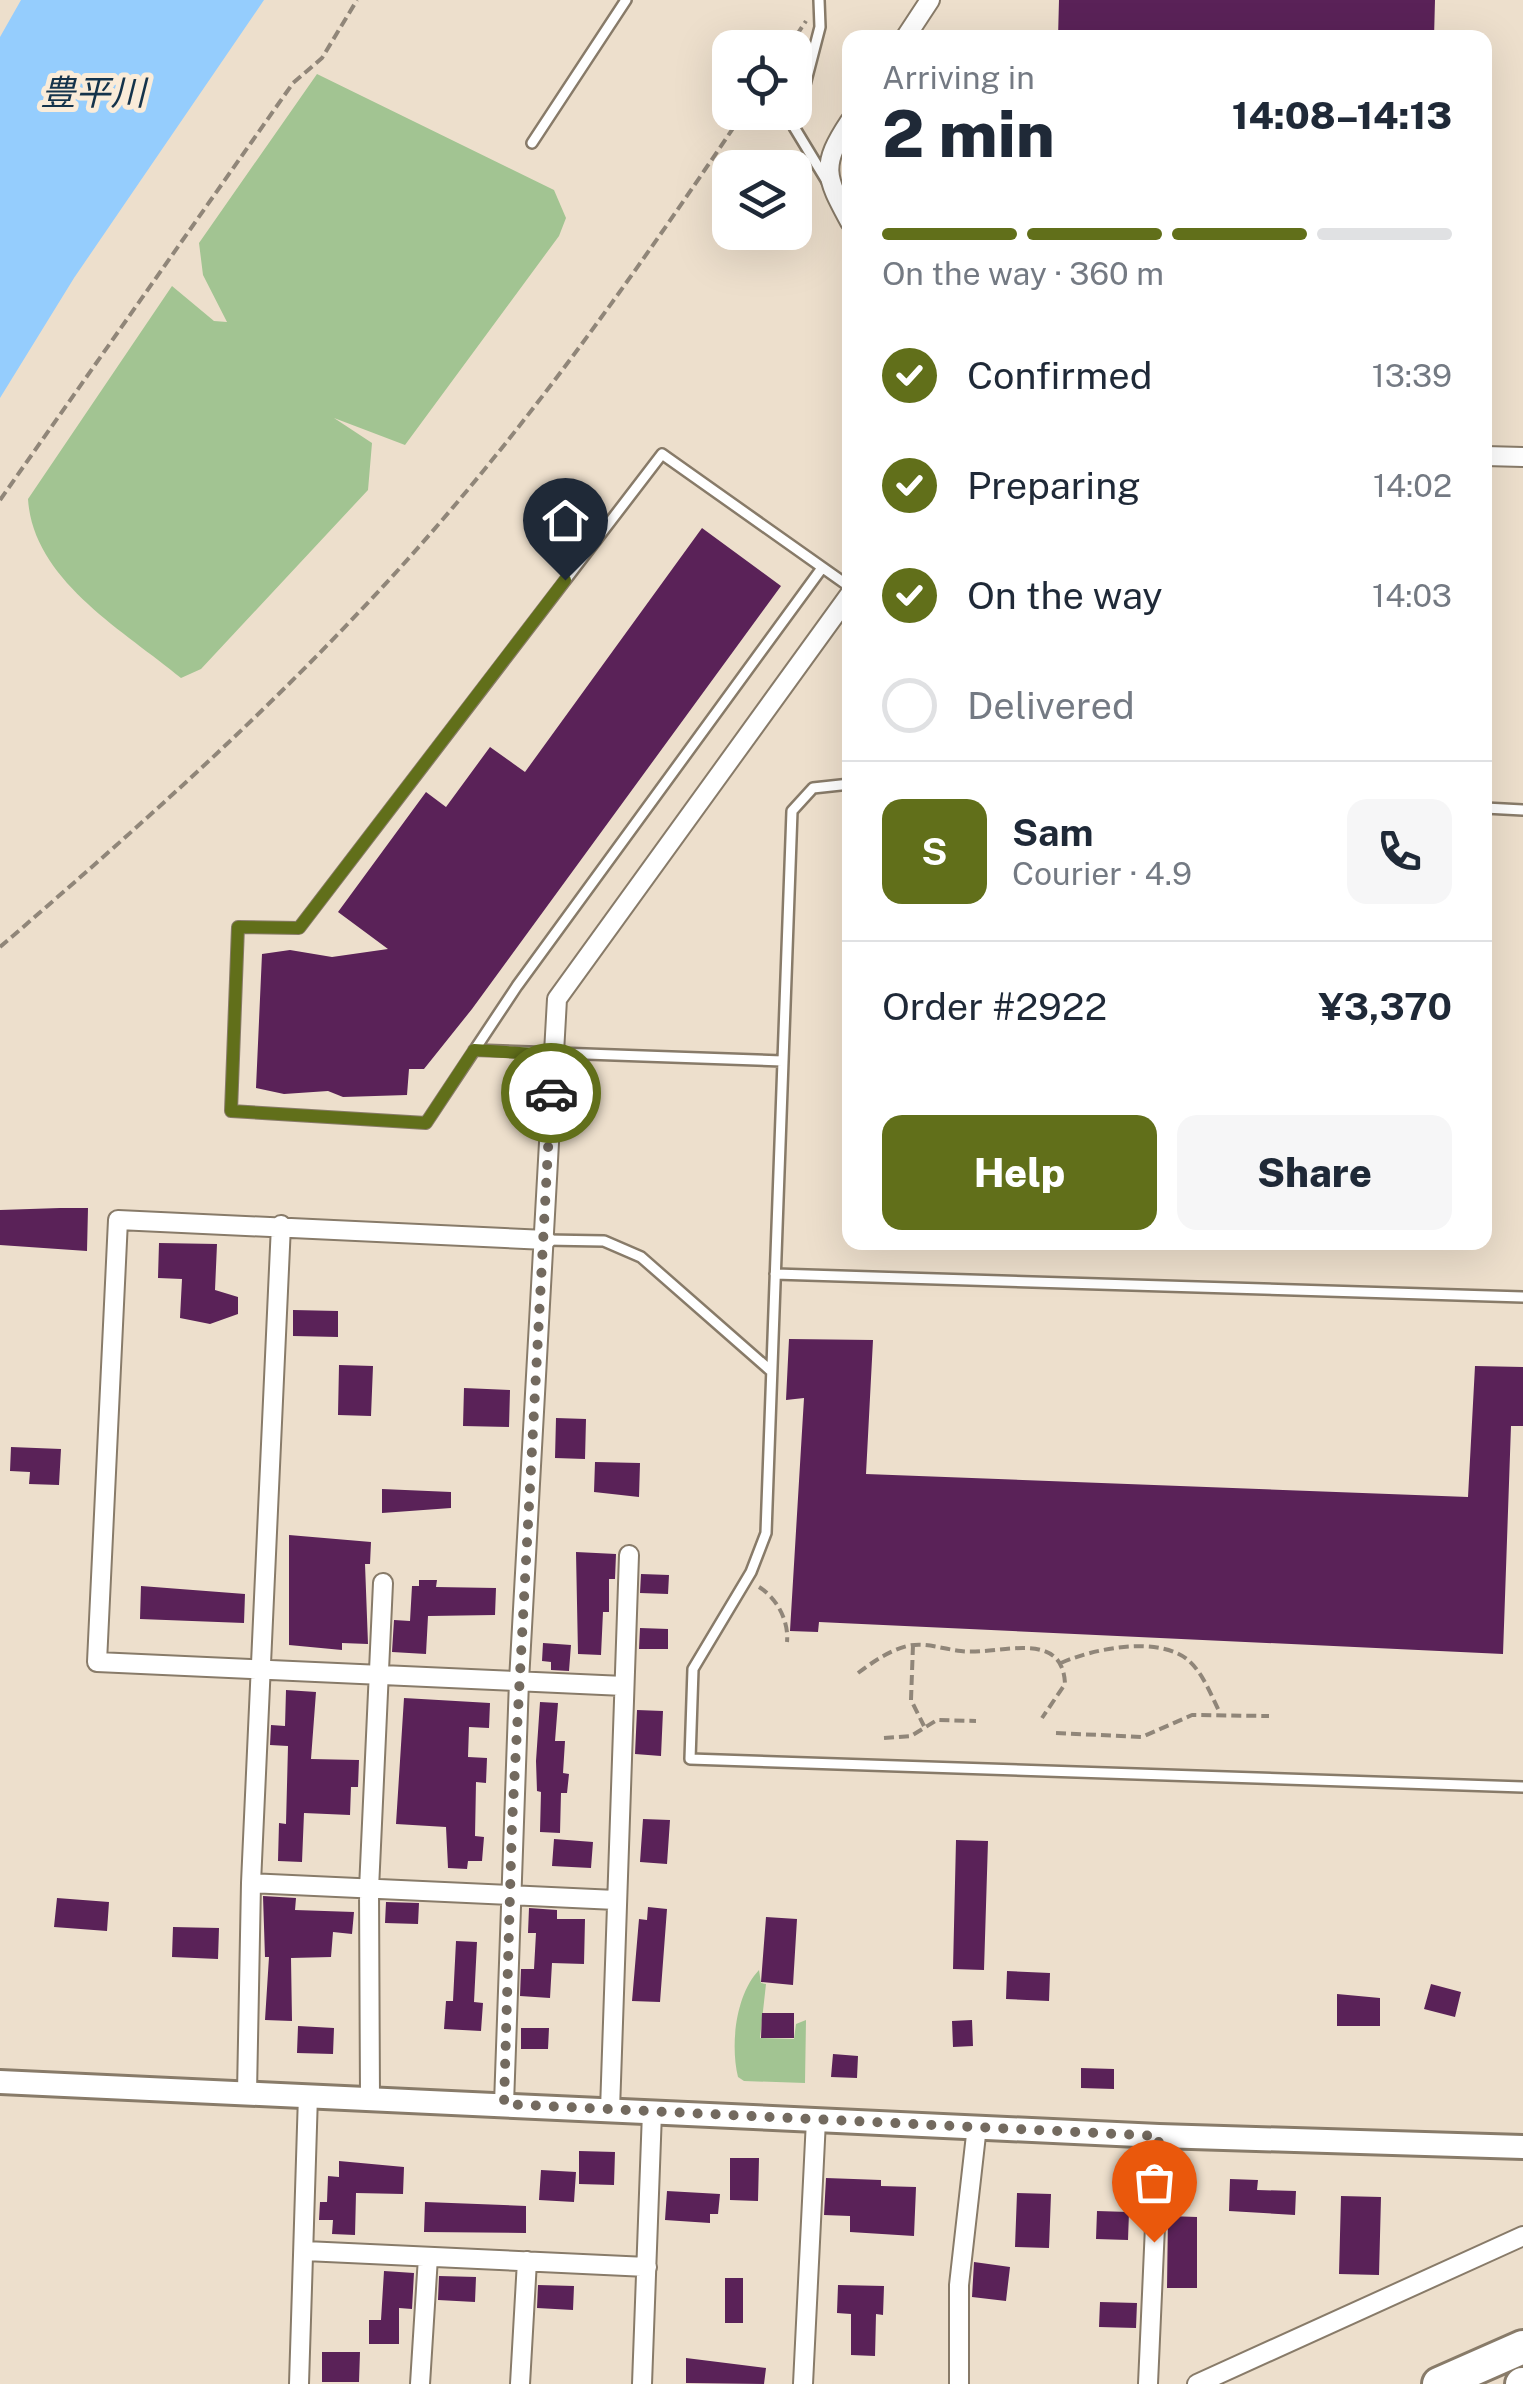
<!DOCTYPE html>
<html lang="en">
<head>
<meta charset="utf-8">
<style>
	:root { --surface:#fff; --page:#f6f6f7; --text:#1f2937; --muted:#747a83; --line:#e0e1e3; --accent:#616f1a }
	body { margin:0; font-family:"Public Sans","Noto Sans JP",sans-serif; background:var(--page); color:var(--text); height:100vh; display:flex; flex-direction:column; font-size:38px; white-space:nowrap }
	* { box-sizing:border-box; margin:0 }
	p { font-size:32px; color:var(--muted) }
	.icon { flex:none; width:55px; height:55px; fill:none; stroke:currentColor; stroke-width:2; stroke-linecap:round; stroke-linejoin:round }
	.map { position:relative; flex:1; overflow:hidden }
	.side { position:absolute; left:842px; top:30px; width:650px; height:1220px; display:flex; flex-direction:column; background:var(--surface); border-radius:20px; box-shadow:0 10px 40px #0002 }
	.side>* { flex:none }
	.tools { position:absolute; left:712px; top:30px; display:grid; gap:20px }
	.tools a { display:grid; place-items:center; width:100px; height:100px; border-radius:20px; background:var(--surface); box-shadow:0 10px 40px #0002; font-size:50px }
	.pin { position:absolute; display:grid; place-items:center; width:85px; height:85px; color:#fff; margin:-102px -42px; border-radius:50% 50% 50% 0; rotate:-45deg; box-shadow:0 0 10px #0007 }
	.pin .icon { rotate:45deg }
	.courier { position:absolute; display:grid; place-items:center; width:100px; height:100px; margin:-50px; border:8px solid #616f1a; border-radius:50%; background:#fff; color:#222; box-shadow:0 2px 12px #0007 }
	.overview em { font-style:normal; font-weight:800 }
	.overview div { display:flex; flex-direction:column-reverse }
	.overview { display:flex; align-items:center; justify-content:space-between; height:170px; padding:0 40px }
	h1 { font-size:65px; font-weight:800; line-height:75px }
	.bar { display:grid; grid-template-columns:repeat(4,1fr); gap:15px 10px; align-content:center; height:120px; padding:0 40px }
	.bar i { height:12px; border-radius:8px; background:var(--line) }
	.bar .on { background:var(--accent) }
	.bar p { grid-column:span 4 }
	.line { display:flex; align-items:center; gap:25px; padding:0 40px; border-top:2px solid var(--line) }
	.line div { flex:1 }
	.round { display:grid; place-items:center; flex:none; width:105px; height:105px; border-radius:20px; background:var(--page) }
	ol { padding:0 40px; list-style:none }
	li { display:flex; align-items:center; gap:30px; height:110px }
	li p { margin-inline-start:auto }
	li .icon { padding:10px; border-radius:50%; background:var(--accent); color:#fff; stroke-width:4 }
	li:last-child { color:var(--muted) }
	li i { width:55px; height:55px; border:5px solid var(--line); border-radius:50% }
	.action { display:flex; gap:20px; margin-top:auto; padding:20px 40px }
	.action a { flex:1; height:115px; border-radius:20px; background:var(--accent); color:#fff; font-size:40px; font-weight:800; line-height:115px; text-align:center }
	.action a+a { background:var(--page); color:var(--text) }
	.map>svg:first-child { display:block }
	.green { fill:#a2c492 }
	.water { fill:#95cdfd }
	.building { fill:#5a2258 }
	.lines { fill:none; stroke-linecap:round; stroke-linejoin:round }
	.service-casing { stroke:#887b69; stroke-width:14 }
	.minor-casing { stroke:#887b69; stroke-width:22 }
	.tertiary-casing { stroke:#887b69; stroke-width:28 }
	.motorway-casing { stroke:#887b69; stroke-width:38 }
	.path { stroke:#908679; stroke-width:4; stroke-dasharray:10 5; stroke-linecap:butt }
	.service { stroke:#fff; stroke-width:9 }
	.minor { stroke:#fff; stroke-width:18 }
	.tertiary { stroke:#fff; stroke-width:22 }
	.motorway { stroke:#fff; stroke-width:32 }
	.done { stroke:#736a5f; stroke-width:10; stroke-dasharray:0 18 }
	.route { stroke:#616f1a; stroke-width:12 }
	.labels { text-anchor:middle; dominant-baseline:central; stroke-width:10; stroke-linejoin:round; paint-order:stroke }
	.water-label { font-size:35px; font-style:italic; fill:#14334b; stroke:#faecd9 }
</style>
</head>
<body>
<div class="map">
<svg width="1523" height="2384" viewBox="0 0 1523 2384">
	<rect width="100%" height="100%" fill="#eddfcc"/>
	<path class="green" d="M317 74 554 190 566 218 559 236 405 445 334 418 372 443 368 490 201 669 181 678C123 630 33 580 28 499L172 286 214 321 227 322 203 275 199 243Z
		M759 1970 761 1983 766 1984 760 2038 794 2039 796 2024 806 2020 805 2083 744 2081 738 2077C730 2044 736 1994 759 1970Z"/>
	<path class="water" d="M21 0H264L74 278 0 398V37Z"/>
	<path class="building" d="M1059 0H1435L1434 38H1058Z
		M702 528 781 586 472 1009 424 1069H409L407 1095 343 1097 328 1091 284 1094 256 1088 262 954 290 950 332 957 388 949 338 912 426 792 446 807 490 747 525 772Z
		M60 1208H88L87 1251 0 1245V1210Z
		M159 1243 217 1244 215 1290 238 1297V1314L210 1324 180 1318 182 1279 158 1278Z
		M293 1310 338 1311V1337L293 1336Z
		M789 1339 873 1340 866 1474 1468 1497 1475 1366 1523 1367V1426H1511L1503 1654 840 1623 819 1622 818 1632 790 1631 804 1398 786 1400Z
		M339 1365 373 1366 371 1416 338 1415Z
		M464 1388 510 1390 509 1427 463 1426Z
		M556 1418 586 1419 585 1459 555 1458Z
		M11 1447 61 1449 59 1485 29 1484 30 1472 10 1471Z
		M595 1462 640 1463 639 1497 594 1492Z
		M382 1489 451 1492V1508L382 1513Z
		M289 1535 371 1542 370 1564H365L368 1644 342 1643V1650L289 1645Z
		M576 1552 616 1554 615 1579H609V1612H603L601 1655 578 1654Z
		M641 1574 669 1575 668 1594 640 1593Z
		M419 1580H437L436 1587 496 1588 495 1615 428 1616 426 1654 392 1652 394 1620 410 1621 412 1586H419Z
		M141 1586 245 1594 244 1623 140 1619Z
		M640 1628 668 1629V1649H639Z
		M543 1643 571 1645 569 1671 551 1670V1662L542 1661Z
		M286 1690 316 1692 311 1759 359 1760 358 1787H351L350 1815 304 1813 302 1862 278 1861 279 1823 286 1824 288 1746 270 1745 271 1725 285 1726Z
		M404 1698 490 1703 489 1728 469 1727 468 1757 487 1758 486 1783 476 1782 475 1836 484 1837 482 1861H468L467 1869 448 1868 446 1827 396 1824Z
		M540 1702 558 1703 555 1741H565L563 1773 569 1774 567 1793H561L560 1833 540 1832 541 1792 537 1791 536 1761Z
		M637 1710 663 1711 661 1756 635 1754Z
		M643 1819 670 1820 667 1864 640 1862Z
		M554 1839 593 1842 591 1868 552 1866Z
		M956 1840 988 1841 984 1970 953 1969Z
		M263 1896 296 1898 295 1910 354 1912 352 1934 333 1932 331 1957 291 1958 292 2021 265 2020 269 1957H265Z
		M57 1898 109 1902 107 1931 54 1927Z
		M386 1902 419 1903 418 1924 385 1923Z
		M648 1907 667 1909 660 2002 632 2001 639 1919 647 1920Z
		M529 1908 557 1910V1919H585L584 1964 552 1963 550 1998 520 1996 521 1969H534L536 1933H528Z
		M766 1917 797 1919 793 1985 761 1982Z
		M173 1927 219 1928 218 1959 172 1957Z
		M456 1941 477 1942 474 2002 483 2003 481 2031 444 2029 446 2001H453Z
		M1007 1971 1050 1973 1049 2001 1006 1999Z
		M1431 1984 1461 1992 1455 2017 1424 2009Z
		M1337 1994 1380 1998V2026H1337Z
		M762 2013H794V2038H761Z
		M972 2020 973 2046 953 2047 952 2021Z
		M298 2026 334 2028 333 2054 297 2053Z
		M521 2028H549L548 2049H521Z
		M833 2054 858 2056 857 2078 831 2077Z
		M1081 2068 1114 2069V2089L1081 2088Z
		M579 2151 615 2152 614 2185 579 2184Z
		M730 2158H759L758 2201 730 2200Z
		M339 2161 404 2167 403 2194 356 2193 355 2235 332 2234 333 2220H319L320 2202H327L328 2176 339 2177Z
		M541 2170 576 2172 574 2202 539 2200Z
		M826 2178 881 2180V2186L916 2187 914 2236 850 2232V2216L824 2215Z
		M1230 2179 1258 2180 1257 2190 1296 2191 1295 2215 1229 2211Z
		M667 2191 720 2194 718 2214H710V2223L665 2220Z
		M1017 2193 1051 2194 1049 2248 1015 2247Z
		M1341 2196 1381 2197 1379 2275 1339 2274Z
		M425 2202 526 2206V2233L424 2232Z
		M1097 2211 1129 2212 1128 2240 1096 2239Z
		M1168 2216 1197 2217V2288H1167Z
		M974 2262 1010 2267 1006 2301 972 2297Z
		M384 2271 414 2273 412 2309 399 2308V2344H369V2320H381Z
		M439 2276 476 2277 475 2302 438 2300Z
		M725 2278H743V2323H725Z
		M538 2285 574 2286 573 2310 537 2308Z
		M838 2285 884 2286 883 2315 876 2314 875 2356 851 2355V2314L837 2313Z
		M1100 2302 1137 2303 1136 2328 1099 2327Z
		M322 2352H360L359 2382H322Z
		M686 2358 766 2368 764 2384 686 2383Z"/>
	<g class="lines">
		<g class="service-casing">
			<path id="service" d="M819 0 820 27 794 127 828 183
				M532 143 626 0
				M822 568 517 986 426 1123 231 1111 238 927 299 928 662 454 850 587
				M850 784 813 788 792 811 766 1533 751 1572 693 1669 690 1759 1523 1787
				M1485 808 1523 810
				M474 1050 782 1061
				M546 1240 604 1241 641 1257 771 1371
				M775 1274 1523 1297"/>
		</g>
		<g class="minor-casing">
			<path id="minor" d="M905 38 930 0
				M850 121C820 166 825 176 850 222
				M1485 456 1523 457
				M546 1240 118 1220 97 1662 624 1686
				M251 1883 616 1900
				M247 2093 251 1883 281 1225
				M370 2097 369 1889 383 1583
				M504 2104 519 1681 557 999 850 594
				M610 2110 629 1555
				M305 2251 647 2267
				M299 2384 308 2095
				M420 2384 428 2257
				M520 2384 527 2261
				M642 2384 652 2112
				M803 2384 816 2120
				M959 2384V2285L977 2126
				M1148 2384 1159 2136
				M1197 2384 1523 2236"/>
		</g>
		<g class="tertiary-casing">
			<path id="tertiary" d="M0 2082 1159 2136 1523 2147"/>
		</g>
		<g class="motorway-casing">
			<path id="motorway" d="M1439 2384 1523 2347
				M1522 2384H1523"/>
		</g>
		<path class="path" d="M788 48 806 21
			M0 500 293 83 322 58 357 0
			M0 947C124 840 247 731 360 611 505 459 627 286 744 112
			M759 1587C777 1598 789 1621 787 1642
			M913 1645 911 1700 924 1726
			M1061 1663C1092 1649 1158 1635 1188 1660 1203 1673 1211 1695 1220 1713
			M858 1673C873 1662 888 1651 907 1646 926 1642 942 1649 961 1651 996 1656 1063 1627 1065 1684L1042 1718
			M1056 1733 1142 1737 1192 1715 1269 1716
			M884 1738 911 1736 937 1720 976 1721"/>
		<use href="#service" class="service"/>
		<use href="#minor" class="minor"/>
		<use href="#tertiary" class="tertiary"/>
		<use href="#motorway" class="motorway"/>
	</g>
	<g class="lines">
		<path class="done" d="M551 1093 512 1824 504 2104 1159 2136 1154 2242"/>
		<path class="route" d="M551 1093 552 1055 474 1050 426 1123 231 1111 238 927 299 928 565 580"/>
	</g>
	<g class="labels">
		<g class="water-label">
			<text x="93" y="92">豊平川</text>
		</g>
	</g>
</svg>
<div class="tools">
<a><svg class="icon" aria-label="locate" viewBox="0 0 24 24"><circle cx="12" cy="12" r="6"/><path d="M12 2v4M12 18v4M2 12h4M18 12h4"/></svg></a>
<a><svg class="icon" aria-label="layers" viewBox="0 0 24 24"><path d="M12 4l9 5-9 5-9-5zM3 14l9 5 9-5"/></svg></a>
</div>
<div class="pin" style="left:1154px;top:2242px;background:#ea580c"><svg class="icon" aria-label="bag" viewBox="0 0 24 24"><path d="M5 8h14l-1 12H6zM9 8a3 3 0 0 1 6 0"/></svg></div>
<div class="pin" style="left:565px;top:580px;background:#1f2937"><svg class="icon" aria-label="home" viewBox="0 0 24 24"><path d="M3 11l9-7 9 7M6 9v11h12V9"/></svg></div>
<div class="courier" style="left:551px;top:1093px"><svg class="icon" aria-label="car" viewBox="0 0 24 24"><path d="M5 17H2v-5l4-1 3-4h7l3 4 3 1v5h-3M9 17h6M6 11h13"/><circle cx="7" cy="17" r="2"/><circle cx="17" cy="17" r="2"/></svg></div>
<section class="side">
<div class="overview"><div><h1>2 min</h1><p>Arriving in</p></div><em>14:08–14:13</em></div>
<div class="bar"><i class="on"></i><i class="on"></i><i class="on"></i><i></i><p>On the way · 360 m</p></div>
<ol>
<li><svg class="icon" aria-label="check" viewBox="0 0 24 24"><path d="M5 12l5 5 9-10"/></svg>Confirmed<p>13:39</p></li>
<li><svg class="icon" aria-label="check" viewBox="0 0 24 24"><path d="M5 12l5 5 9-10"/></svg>Preparing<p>14:02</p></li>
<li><svg class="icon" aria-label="check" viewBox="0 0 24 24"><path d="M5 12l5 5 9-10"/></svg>On the way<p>14:03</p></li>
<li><i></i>Delivered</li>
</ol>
<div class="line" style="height:180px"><b class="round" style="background:var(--accent);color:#fff">S</b><div><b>Sam</b><p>Courier · 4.9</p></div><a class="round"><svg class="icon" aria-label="phone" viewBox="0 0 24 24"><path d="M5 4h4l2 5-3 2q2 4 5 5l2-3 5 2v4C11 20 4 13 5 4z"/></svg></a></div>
<div class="line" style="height:130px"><div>Order #2922</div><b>¥3,370</b></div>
<div class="action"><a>Help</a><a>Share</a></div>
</section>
</div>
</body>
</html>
